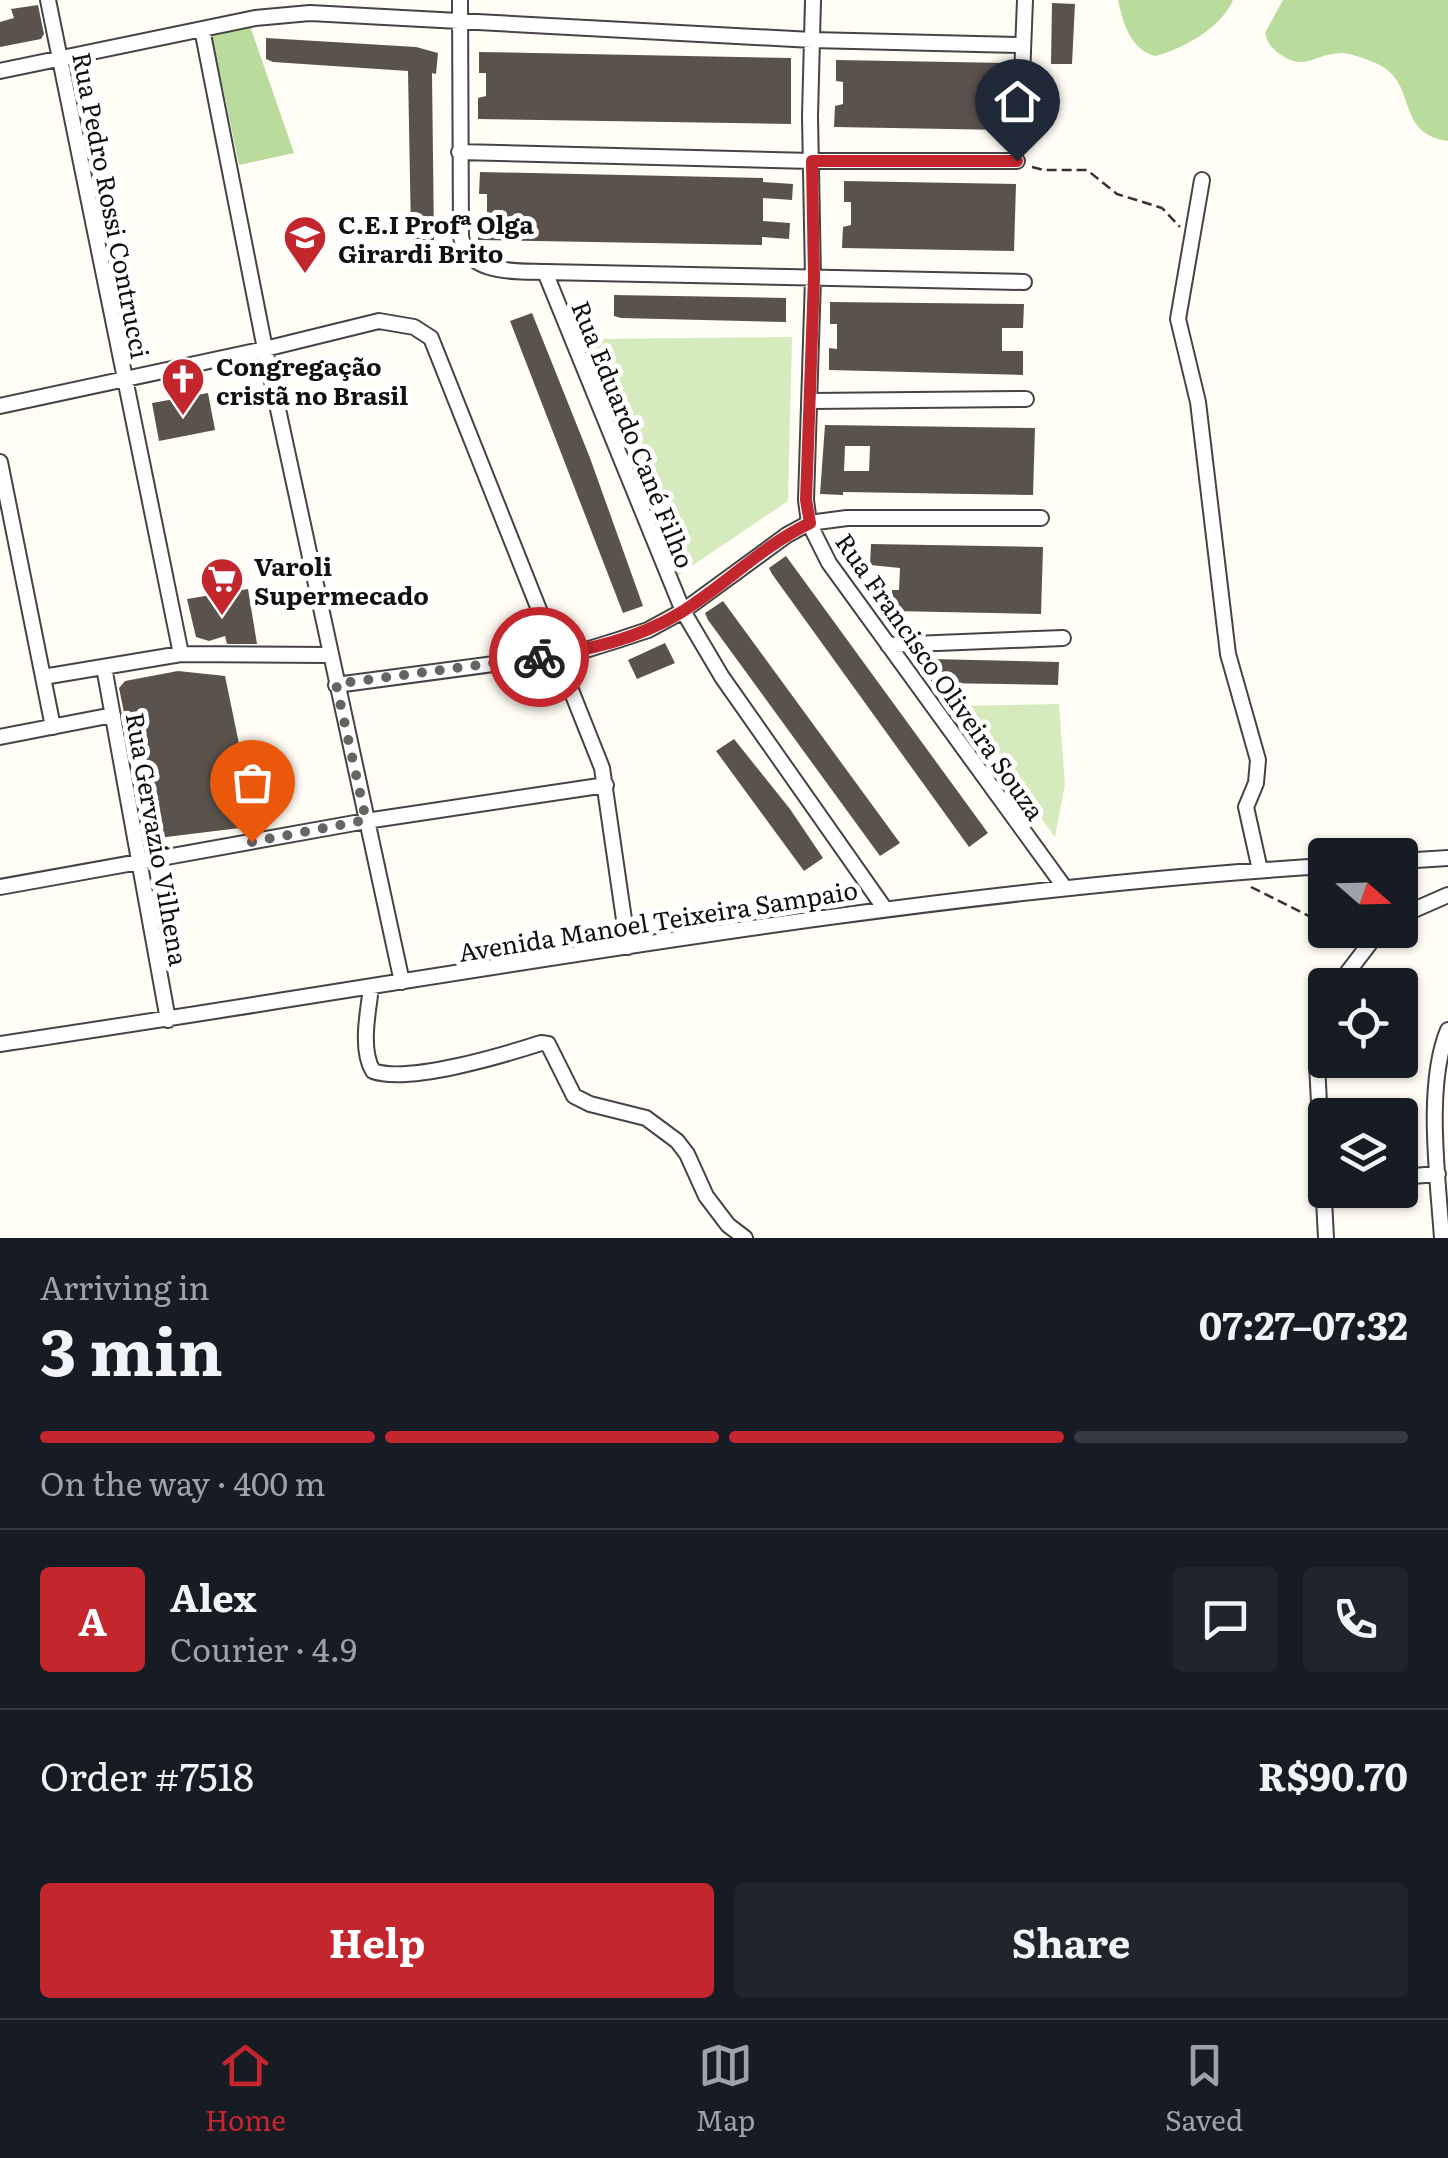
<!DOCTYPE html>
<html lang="en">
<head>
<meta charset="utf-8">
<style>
	:root { --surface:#171b24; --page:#20242c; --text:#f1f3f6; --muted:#9ea1a6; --line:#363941; --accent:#c4262e }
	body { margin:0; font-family:Literata,serif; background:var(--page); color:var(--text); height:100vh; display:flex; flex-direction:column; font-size:38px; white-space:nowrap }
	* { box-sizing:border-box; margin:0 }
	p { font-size:32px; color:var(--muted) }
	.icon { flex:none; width:55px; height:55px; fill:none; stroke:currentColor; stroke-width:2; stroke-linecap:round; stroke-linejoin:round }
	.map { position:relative; height:1238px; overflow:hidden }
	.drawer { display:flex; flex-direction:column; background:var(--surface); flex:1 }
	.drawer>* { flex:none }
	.needle { width:65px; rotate:110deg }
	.buttons { position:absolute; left:1308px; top:838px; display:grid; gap:20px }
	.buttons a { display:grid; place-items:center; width:110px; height:110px; border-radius:10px; background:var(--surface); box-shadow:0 2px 8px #0004; font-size:50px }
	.pin { position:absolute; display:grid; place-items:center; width:85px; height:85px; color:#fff; margin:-102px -42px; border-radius:50% 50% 50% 0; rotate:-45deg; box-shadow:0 0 10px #0007 }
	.pin .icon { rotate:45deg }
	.courier { position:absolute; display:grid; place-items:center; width:100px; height:100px; margin:-50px; border:8px solid #c4262e; border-radius:50%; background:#fff; color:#222; box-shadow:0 2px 12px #0007 }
	.headline em { font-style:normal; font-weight:700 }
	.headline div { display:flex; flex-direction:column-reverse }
	.headline { display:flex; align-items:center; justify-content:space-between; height:170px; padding:0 40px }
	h1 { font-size:65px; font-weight:700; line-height:75px }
	.bar { display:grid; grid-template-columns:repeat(4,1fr); gap:15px 10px; align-content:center; height:120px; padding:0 40px }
	.bar i { height:12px; border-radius:8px; background:var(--line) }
	.bar .selected { background:var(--accent) }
	.bar p { grid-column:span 4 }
	.line { display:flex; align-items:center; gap:25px; padding:0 40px; border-top:2px solid var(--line) }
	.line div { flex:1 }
	.round { display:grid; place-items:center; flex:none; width:105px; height:105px; border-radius:10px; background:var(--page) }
	.action { display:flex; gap:20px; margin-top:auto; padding:20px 40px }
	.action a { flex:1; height:115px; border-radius:10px; background:var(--accent); color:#fff; font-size:40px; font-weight:700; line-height:115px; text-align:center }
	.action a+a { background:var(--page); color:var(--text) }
	.tab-bar { display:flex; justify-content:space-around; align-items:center; height:140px; border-top:2px solid var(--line); background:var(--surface); font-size:28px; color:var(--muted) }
	.tab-bar a { display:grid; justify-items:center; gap:5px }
	.tab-bar .selected { color:var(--accent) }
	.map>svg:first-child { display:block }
	.green { fill:#d5ebbd }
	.forest { fill:#b9dc9c }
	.building { fill:#5a524d; fill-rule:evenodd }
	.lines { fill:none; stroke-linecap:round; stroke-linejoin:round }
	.minor-casing { stroke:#444; stroke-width:18 }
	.path { stroke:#333; stroke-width:2.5; stroke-dasharray:10 5; stroke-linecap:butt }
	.minor { stroke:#fff; stroke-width:14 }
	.done { stroke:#646461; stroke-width:10; stroke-dasharray:0 18 }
	.route { stroke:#c4262e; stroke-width:12 }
	.labels { text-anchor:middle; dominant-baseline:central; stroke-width:10; stroke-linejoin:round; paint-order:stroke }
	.street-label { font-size:25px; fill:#111; stroke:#fff }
	.poi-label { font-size:25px; font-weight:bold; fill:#111; stroke:#fff; text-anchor:start }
</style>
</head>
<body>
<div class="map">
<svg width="1448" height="1238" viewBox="0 0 1448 1238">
	<rect width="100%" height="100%" fill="#fffdf5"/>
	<path class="green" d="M792 337 788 501 677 576 593 339Z
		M1059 704 1065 784 1055 837 958 706Z"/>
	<path class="forest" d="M1118 0H1233C1221 28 1183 49 1155 56 1130 49 1123 23 1118 0Z
		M1283 0H1448V141C1392 133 1421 80 1373 62 1363 58 1353 54 1343 53 1313 53 1305 74 1277 52 1270 46 1268 43 1265 33Z
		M250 26 294 153 239 165 212 36Z"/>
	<path class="building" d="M1052 3 1075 4 1072 64H1051Z
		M38 5 44 34 41 39 0 47V22L14 18 11 9Z
		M266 38 416 47 438 53 436 74 432 73 434 240H413L411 233 408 71 273 62 266 59Z
		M479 52 791 58V124L478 119V98L486 96V73H479Z
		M836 60 1008 63 1006 130 834 127 835 106 843 104V82L836 81Z
		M480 172 763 178V182L793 184 792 200 763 198V221L790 223 789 239 762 237V245L478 240 479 218 487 216V194H479Z
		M844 181 1016 184 1014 251 842 248 843 227 851 225V202H844Z
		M614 295 786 298V322L621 318 614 316Z
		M830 302 1024 304 1023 328H1002V351H1023V375L829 370V348L837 349V324H830Z
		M532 313 590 458 643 606 623 613 510 321Z
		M208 393 215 430 159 441 152 403Z
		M825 425 1035 428 1033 495 843 492V495L820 494ZM845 446H870L869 471H844Z
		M871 544 1043 547 1041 614 891 611 892 590H899L900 568 870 565Z
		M786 556 988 833 969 847 772 574 769 568Z
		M248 589 257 644H227L225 636 209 641 196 637 187 599Z
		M723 601 900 843 880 856 708 620 705 613Z
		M665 643 675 663 637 679 628 660Z
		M931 659 1059 662 1058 685 938 683 931 681Z
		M178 671 225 676 256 826 150 839 119 688 125 681Z
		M734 739 790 809 823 858 804 871 716 751Z"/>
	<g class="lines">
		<g class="minor-casing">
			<path id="minor" d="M48 0 181 654
				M460 0 461 236C466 275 515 271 545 272L1024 282
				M813 0 810 116 813 278 806 500 809 523 829 563 1065 888
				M202 29 265 349 402 982
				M0 71 255 18 310 13 812 40 1023 45
				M1022 77 1025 0
				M459 152 812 161H1017
				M1202 180 1178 319 1198 402 1228 654 1258 760 1256 783 1246 807 1260 870
				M545 272 683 611 722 677 885 909
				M811 401 1026 399
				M0 406 265 349 379 321 414 327 431 338 602 768 628 947
				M0 462 53 727
				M888 645 1063 638
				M104 667 168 1020
				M43 677 181 654 330 655
				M336 685 576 653 618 640 648 630 683 611 787 535 809 523 847 518H1041
				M0 737 113 715
				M1400 861 1448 858
				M0 887 366 821 606 785
				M1400 916 1448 895
				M1338 985 1380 930
				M371 988C368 1012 360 1050 373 1071 408 1084 504 1055 541 1043L548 1044 574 1096 590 1104 646 1118 677 1141 687 1154 706 1196 728 1225 745 1238
				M1325 1016 1317 1064 1326 1238
				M0 1044C441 979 880 894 1325 866
				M1400 1177 1438 1174
				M1442 1238C1438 1179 1425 1085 1448 1030"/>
		</g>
		<path class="path" d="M1032 167 1044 170H1087L1117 194 1162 208 1180 227
			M1251 887 1325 924
			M1339 930 1356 937"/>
		<use href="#minor" class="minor"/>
	</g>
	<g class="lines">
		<path class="done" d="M252 842 366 820 336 684 539 657"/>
		<path class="route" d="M539 657C589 650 637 639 680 613 725 585 762 546 810 523L806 500 814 278 812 161H1017"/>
	</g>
	<defs>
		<g id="school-pin" transform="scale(2.25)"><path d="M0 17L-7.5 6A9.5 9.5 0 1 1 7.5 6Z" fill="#c4262e" stroke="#fff"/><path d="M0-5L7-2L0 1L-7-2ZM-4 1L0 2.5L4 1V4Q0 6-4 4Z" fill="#fff"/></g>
		<g id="church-pin" transform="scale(2.25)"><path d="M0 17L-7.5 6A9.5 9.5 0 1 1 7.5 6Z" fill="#c4262e" stroke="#fff"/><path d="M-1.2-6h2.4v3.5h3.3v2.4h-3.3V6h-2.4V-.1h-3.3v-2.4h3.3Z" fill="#fff"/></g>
		<g id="supermarket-pin" transform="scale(2.25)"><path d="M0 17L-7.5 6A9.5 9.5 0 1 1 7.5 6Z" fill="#c4262e" stroke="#fff"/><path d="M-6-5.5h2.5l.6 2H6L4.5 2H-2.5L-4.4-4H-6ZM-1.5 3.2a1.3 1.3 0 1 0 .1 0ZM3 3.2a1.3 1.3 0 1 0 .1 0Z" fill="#fff"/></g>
	</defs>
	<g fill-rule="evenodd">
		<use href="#school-pin" x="305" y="237"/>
		<use href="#church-pin" x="183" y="379"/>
		<use href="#supermarket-pin" x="222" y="579"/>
	</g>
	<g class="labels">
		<g class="street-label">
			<text transform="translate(112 205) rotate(79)">Rua Pedro Rossi Contrucci</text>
			<text transform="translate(634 434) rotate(68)">Rua Eduardo Cané Filho</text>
			<text transform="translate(941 676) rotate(55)">Rua Francisco Oliveira Souza</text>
			<text transform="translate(158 839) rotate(80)">Rua Gervazio Vilhena</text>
			<text transform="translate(658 920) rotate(-9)">Avenida Manoel Teixeira Sampaio</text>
		</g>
		<g class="poi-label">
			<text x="338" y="223">C.E.I Profª Olga<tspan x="338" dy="29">Girardi Brito</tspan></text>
			<text x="216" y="365">Congregação<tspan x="216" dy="29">cristã no Brasil</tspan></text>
			<text x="254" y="565">Varoli<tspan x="254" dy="29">Supermecado</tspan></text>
		</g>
	</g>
</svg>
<div class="buttons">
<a><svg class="needle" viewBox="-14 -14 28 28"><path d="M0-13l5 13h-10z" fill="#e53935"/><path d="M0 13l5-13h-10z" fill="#9ea1a6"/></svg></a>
<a><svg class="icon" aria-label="locate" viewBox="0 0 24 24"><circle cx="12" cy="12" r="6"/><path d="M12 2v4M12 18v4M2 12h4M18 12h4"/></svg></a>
<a><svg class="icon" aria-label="layers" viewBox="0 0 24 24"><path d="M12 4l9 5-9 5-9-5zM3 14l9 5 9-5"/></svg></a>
</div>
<div class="pin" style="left:252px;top:842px;background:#ea580c"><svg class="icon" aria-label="bag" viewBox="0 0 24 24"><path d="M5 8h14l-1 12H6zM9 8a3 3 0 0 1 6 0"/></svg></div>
<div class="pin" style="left:1017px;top:161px;background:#1f2937"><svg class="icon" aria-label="home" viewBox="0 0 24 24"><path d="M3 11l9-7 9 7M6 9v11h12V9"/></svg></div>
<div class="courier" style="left:539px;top:657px"><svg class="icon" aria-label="bike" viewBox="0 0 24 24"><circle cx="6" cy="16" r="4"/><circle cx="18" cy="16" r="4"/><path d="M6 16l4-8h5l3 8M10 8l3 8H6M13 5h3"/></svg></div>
</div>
<section class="drawer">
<div class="headline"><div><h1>3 min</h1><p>Arriving in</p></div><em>07:27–07:32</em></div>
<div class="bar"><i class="selected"></i><i class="selected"></i><i class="selected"></i><i></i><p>On the way · 400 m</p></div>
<div class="line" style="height:180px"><b class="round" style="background:var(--accent);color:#fff">A</b><div><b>Alex</b><p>Courier · 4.9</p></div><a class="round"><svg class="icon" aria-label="chat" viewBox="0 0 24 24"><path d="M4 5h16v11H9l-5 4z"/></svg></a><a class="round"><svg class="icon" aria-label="phone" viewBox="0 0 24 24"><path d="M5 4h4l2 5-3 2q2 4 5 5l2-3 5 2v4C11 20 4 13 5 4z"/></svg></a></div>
<div class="line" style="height:130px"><div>Order #7518</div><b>R$90.70</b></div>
<div class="action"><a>Help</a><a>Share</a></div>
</section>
<nav class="tab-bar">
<a class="selected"><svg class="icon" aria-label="home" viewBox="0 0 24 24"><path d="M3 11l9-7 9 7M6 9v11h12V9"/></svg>Home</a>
<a><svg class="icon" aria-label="map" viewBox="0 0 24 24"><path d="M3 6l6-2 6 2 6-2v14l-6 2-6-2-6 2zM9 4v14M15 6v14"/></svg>Map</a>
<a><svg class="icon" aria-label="saved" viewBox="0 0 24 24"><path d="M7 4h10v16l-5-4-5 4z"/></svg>Saved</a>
</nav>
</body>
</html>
